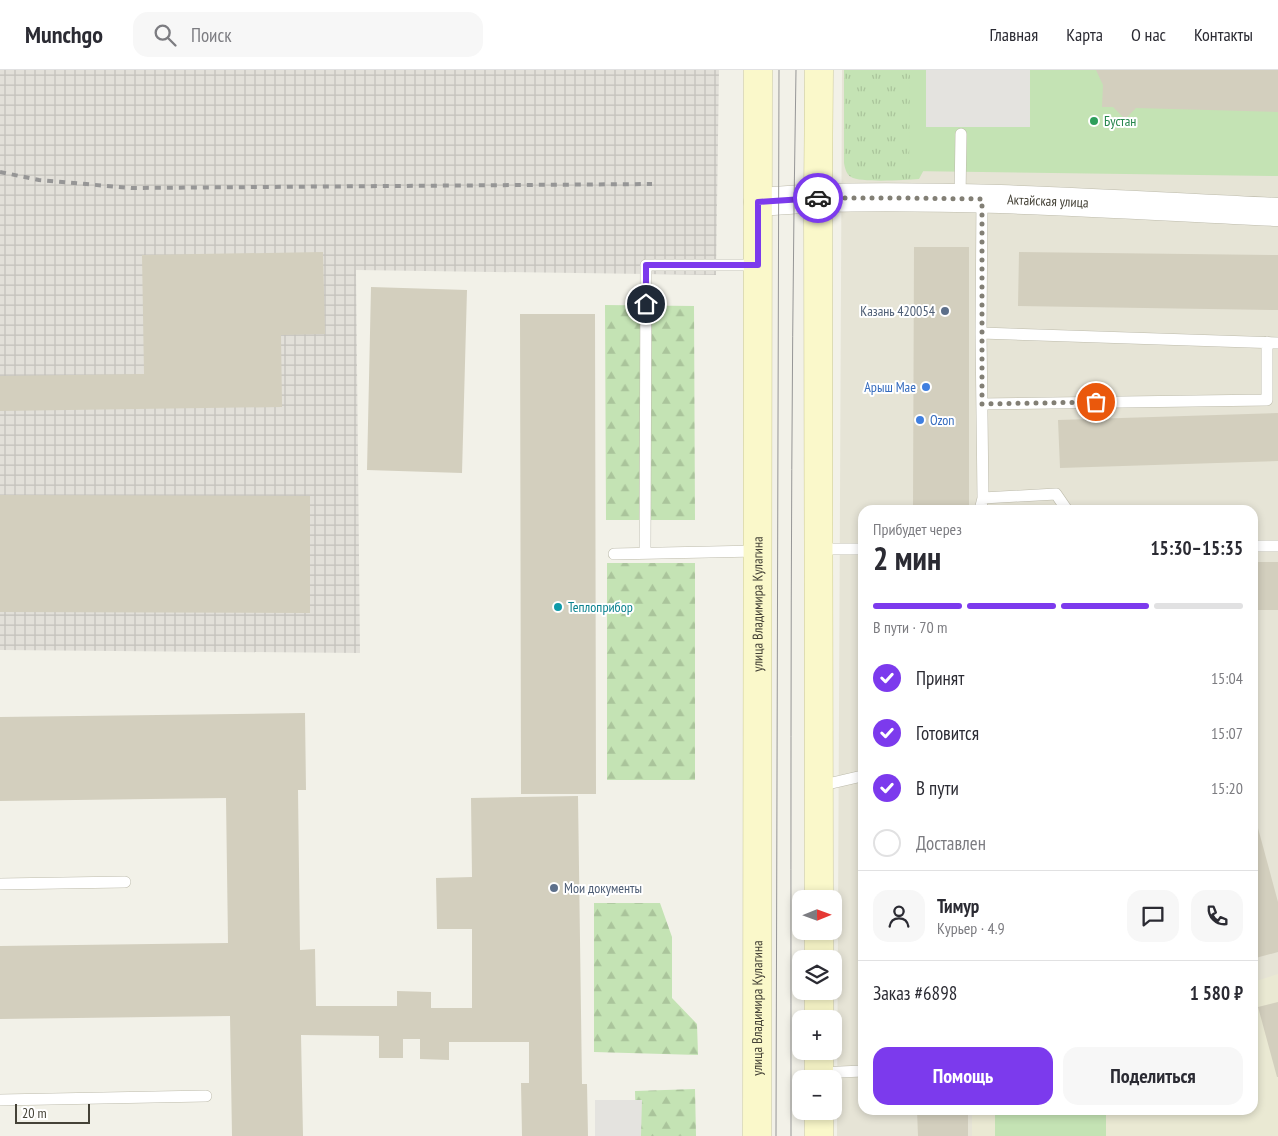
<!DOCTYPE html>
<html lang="ru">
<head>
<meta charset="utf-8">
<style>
	:root { --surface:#fff; --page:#f7f7f7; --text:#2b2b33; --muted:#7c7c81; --line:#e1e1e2; --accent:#7c3aed }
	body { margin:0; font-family:"PT Sans Narrow",sans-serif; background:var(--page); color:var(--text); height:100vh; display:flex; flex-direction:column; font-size:19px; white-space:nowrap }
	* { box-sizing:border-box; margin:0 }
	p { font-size:16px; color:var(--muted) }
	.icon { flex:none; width:28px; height:28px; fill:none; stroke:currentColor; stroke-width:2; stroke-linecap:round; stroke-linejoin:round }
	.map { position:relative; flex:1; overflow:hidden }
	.sheet { position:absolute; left:858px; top:435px; width:400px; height:610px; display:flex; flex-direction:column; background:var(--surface); border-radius:15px; box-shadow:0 2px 8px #0003 }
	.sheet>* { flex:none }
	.needle { width:32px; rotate:89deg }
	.fabs { position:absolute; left:792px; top:820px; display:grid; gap:10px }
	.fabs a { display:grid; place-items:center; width:50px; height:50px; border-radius:10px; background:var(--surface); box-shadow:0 2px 8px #0003; font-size:25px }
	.scale { position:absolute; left:15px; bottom:12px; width:75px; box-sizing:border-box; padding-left:5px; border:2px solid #454237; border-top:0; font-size:14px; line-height:18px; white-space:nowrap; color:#454237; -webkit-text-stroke:4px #fff; paint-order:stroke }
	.pin { position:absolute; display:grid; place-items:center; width:42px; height:42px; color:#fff; margin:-21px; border:2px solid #fff; border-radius:50%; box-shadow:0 1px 5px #0007 }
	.courier { position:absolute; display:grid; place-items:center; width:50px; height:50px; margin:-25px; border:4px solid #7c3aed; border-radius:50%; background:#fff; color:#222; box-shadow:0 1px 6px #0007 }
	.overview em { font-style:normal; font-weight:700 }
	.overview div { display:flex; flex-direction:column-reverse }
	.overview { display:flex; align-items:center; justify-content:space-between; height:85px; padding:0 15px }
	h1 { font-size:32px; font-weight:700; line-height:38px }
	.bar { display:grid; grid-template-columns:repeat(4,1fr); gap:8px 5px; align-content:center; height:60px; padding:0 15px }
	.bar i { height:6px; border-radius:4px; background:var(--line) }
	.bar .on { background:var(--accent) }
	.bar p { grid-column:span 4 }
	.line { display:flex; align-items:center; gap:12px; padding:0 15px; border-top:1px solid var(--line) }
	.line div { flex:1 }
	.round { display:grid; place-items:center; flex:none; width:52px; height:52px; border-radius:15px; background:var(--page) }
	ol { padding:0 15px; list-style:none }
	li { display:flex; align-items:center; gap:15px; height:55px }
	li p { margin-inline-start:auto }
	li .icon { padding:5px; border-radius:50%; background:var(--accent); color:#fff; stroke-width:4 }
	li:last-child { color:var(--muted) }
	li i { width:28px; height:28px; border:2px solid var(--line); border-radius:50% }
	.action { display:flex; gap:10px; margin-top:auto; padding:10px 15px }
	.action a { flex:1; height:58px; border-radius:15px; background:var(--accent); color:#fff; font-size:20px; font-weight:700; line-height:58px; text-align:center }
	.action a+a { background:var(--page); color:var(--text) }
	header { display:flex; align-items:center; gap:30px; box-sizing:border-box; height:70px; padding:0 25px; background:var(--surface); border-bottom:1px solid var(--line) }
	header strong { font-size:24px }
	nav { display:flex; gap:28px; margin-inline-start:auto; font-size:18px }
	.search { width:350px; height:45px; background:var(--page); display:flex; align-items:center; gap:12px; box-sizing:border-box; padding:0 18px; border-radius:15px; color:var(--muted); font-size:19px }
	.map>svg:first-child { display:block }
	.residential { fill:#e6e4d6; fill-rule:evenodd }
	.industrial { fill:url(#industrial-grid) }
	.education { fill:#eae9d3 }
	.grass { fill:url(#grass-tufts) }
	.forest { fill:url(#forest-firs) }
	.pitch { fill:#c4e3b4 }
	.parking { fill:#e4e3df }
	.building { fill:#d3cfbe }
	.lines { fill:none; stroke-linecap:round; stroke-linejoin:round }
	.service-casing { stroke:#bdbbab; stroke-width:12 }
	.tertiary-casing { stroke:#bdbbab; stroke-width:29 }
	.secondary-casing { stroke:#cbc999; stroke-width:29 }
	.service { stroke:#fff; stroke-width:11 }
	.tertiary { stroke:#fff; stroke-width:28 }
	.secondary { stroke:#faf8ca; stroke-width:28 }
	.tram { stroke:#969696; stroke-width:1 }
	.rail { stroke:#969696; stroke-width:4; stroke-dasharray:6 6; stroke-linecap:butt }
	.done { stroke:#827f75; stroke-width:5; stroke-dasharray:0 9 }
	.route { stroke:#7c3aed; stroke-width:6 }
	.leisure-dot { fill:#2e9e5b; stroke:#fff; stroke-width:2 }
	.service-dot { fill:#5c6f8a; stroke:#fff; stroke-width:2 }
	.shop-dot { fill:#3f7fe0; stroke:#fff; stroke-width:2 }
	.culture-dot { fill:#0f9aa8; stroke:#fff; stroke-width:2 }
	.labels { text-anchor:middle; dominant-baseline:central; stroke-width:4; stroke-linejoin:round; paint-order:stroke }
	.leisure-label { font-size:14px; fill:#27864d; stroke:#fff; text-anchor:start }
	.street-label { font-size:14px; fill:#454237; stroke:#fff }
	.service-label { font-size:14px; fill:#4e5e75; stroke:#fff; text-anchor:end }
	.shop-label { font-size:14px; fill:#366cbe; stroke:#fff; text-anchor:end }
	.culture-label { font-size:14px; fill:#0d838f; stroke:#fff; text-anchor:start }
</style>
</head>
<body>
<header>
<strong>Munchgo</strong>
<div class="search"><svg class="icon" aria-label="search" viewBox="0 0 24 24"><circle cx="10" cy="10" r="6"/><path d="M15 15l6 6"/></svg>Поиск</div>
<nav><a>Главная</a><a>Карта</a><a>О нас</a><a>Контакты</a></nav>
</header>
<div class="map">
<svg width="1278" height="1066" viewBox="0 0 1278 1066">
	<defs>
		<pattern id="industrial-grid" width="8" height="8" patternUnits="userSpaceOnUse" patternTransform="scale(1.25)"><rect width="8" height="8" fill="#e2e0d9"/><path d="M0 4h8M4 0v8" fill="none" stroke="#c3c1bb"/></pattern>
		<pattern id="grass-tufts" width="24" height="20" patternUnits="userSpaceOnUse" patternTransform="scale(1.25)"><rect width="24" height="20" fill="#c4e3b4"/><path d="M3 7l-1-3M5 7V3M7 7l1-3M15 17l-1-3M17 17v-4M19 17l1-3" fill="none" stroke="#aac49b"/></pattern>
		<pattern id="forest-firs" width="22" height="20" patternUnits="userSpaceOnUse" patternTransform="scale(1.25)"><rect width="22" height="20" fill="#c4e3b4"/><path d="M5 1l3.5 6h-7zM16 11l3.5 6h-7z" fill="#aac49b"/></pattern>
	</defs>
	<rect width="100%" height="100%" fill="#f2f1e8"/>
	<path class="residential" d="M842 0H1278V1066H837ZM862 440H1252V1040H862Z"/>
	<path class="industrial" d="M0 0H719L716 205 356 200 360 583 0 580Z"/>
	<path class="education" d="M1278 904V1066H972V1040H1252L1253 912Z"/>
	<path class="grass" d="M844 0H912L927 94 919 109C906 110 861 113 851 107 846 104 845 98 844 93Z"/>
	<path class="forest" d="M605 235 694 236 695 450H606Z
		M607 493H695V710H607Z
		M594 833H660L672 867V928L697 954 698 985 594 982Z
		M695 1019 696 1066H636L635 1021Z"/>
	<path class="pitch" d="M910 0H1278V106L909 101Z
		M995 1040H1106V1066H995Z"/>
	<path class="parking" d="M926 0H1030V57H926Z
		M595 1030H642L641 1066H595Z"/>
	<path class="building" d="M1096 0H1278V42L1136 38 1125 49 1113 37H1102L1103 15Z
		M914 177H969V440H913Z
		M323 182 325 264 281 265 282 337 0 341V306L144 304 142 185Z
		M1019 182 1278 185V240L1018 236Z
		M371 217 467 220 462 403 367 400Z
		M520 244H595L596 724H521Z
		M1278 343V391L1060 398 1058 350Z
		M0 425 310 426V543L0 542Z
		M1252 492H1278V540H1252Z
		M305 643 306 720H298L300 880 315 879 316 936H397V921L431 922V938H472V859H437L436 808 472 807 471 728 578 726 582 1014H587L588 1066H522L521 1013H529V972H449V990L420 989V969H403V988H379V966L301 965 303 1066H232L230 946 0 949V876L228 873 226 728 0 731V647Z
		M1255 747 1278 832V882L1252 889V748Z
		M1278 932V1007H1277L1258 937Z
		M917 1040H968V1066H918Z"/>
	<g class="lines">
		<g class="service-casing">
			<path id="service" d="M960 128 961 64
				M981 263 1278 273
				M982 334 1267 330V272
				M1056 424 1067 440
				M983 428 1056 424
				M980 440 983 428 981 263 982 129
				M1252 476H1278
				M819 479H862
				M645 483 646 195H758
				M614 484 757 481
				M819 716 862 706
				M0 814 125 812
				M819 1003 862 1001
				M0 1030 206 1026"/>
		</g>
		<g class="tertiary-casing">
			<g id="tertiary">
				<path id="s1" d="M758 132C778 131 799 129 819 128 972 124 1125 135 1278 142"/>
			</g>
		</g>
		<g class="secondary-casing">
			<g id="secondary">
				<path d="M819 829 818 128 819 0"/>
				<path d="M819 889V861"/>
				<path d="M819 949V921"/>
				<path d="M819 1009V981"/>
				<path d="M819 1041V1066"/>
				<path id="s2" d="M757 1066 758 0"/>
			</g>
		</g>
		<use href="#service" class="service"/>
		<use href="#tertiary" class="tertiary"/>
		<use href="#secondary" class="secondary"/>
		<path class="tram" d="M776 1066 779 0
			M791 1066C791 711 790 355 796 0"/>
		<path class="rail" d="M0 102 39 110 131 118 652 114"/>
	</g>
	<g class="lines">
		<path class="done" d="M818 128H902L982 129V334L1096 332"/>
		<path class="route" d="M646 234V195H758V132L818 128"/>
	</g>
	<circle class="leisure-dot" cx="1094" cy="51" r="5"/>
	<g class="service-dot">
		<circle cx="945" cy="241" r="5"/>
		<circle cx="554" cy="818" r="5"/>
	</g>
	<g class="shop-dot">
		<circle cx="926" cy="317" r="5"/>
		<circle cx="920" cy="350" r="5"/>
	</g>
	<circle class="culture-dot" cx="558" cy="537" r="5"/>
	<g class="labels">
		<g class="leisure-label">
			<text x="1104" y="51">Бустан</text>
		</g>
		<g class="street-label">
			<text stroke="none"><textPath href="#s1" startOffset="290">Актайская улица</textPath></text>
			<text stroke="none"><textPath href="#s2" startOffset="532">улица Владимира Кулагина</textPath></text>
			<text stroke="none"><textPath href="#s2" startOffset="128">улица Владимира Кулагина</textPath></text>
		</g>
		<g class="service-label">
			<text x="935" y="241">Казань 420054</text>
			<text x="564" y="818" text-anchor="start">Мои документы</text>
		</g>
		<g class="shop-label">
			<text x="916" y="317">Арыш Мае</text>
			<text x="930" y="350" text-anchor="start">Ozon</text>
		</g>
		<g class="culture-label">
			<text x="568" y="537">Теплоприбор</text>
		</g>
	</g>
</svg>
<div class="fabs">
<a><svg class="needle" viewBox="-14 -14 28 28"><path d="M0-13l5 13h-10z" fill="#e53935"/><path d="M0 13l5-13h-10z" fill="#7c7c81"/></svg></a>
<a><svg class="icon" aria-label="layers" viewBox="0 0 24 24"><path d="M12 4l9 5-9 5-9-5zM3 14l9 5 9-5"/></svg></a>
<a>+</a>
<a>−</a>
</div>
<div class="scale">20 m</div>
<div class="pin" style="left:1096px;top:332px;background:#ea580c"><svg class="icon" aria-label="bag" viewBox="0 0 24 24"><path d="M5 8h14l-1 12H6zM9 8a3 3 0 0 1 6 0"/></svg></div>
<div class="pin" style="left:646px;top:234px;background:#1f2937"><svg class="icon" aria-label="home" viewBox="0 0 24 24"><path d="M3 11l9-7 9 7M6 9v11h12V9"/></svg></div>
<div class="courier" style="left:818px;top:128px"><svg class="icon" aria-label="car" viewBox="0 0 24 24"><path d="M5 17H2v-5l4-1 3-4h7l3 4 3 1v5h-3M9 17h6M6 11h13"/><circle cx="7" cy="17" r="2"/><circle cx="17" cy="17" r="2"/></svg></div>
<section class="sheet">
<div class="overview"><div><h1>2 мин</h1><p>Прибудет через</p></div><em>15:30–15:35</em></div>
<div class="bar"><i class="on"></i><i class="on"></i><i class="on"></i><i></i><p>В пути · 70 m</p></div>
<ol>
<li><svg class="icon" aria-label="check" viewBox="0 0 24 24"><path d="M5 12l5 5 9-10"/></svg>Принят<p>15:04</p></li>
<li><svg class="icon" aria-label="check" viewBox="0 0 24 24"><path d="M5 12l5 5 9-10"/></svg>Готовится<p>15:07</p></li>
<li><svg class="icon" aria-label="check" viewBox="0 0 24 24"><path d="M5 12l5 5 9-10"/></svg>В пути<p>15:20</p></li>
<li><i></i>Доставлен</li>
</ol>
<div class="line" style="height:90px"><a class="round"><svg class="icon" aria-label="person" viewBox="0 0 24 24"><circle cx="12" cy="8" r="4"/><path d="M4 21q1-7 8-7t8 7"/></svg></a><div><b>Тимур</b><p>Курьер · 4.9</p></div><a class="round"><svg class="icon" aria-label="chat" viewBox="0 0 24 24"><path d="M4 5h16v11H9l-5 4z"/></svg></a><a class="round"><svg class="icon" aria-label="phone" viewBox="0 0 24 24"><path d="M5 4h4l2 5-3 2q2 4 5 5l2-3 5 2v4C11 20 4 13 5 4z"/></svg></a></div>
<div class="line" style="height:65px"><div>Заказ #6898</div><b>1 580 ₽</b></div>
<div class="action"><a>Помощь</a><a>Поделиться</a></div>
</section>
</div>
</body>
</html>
